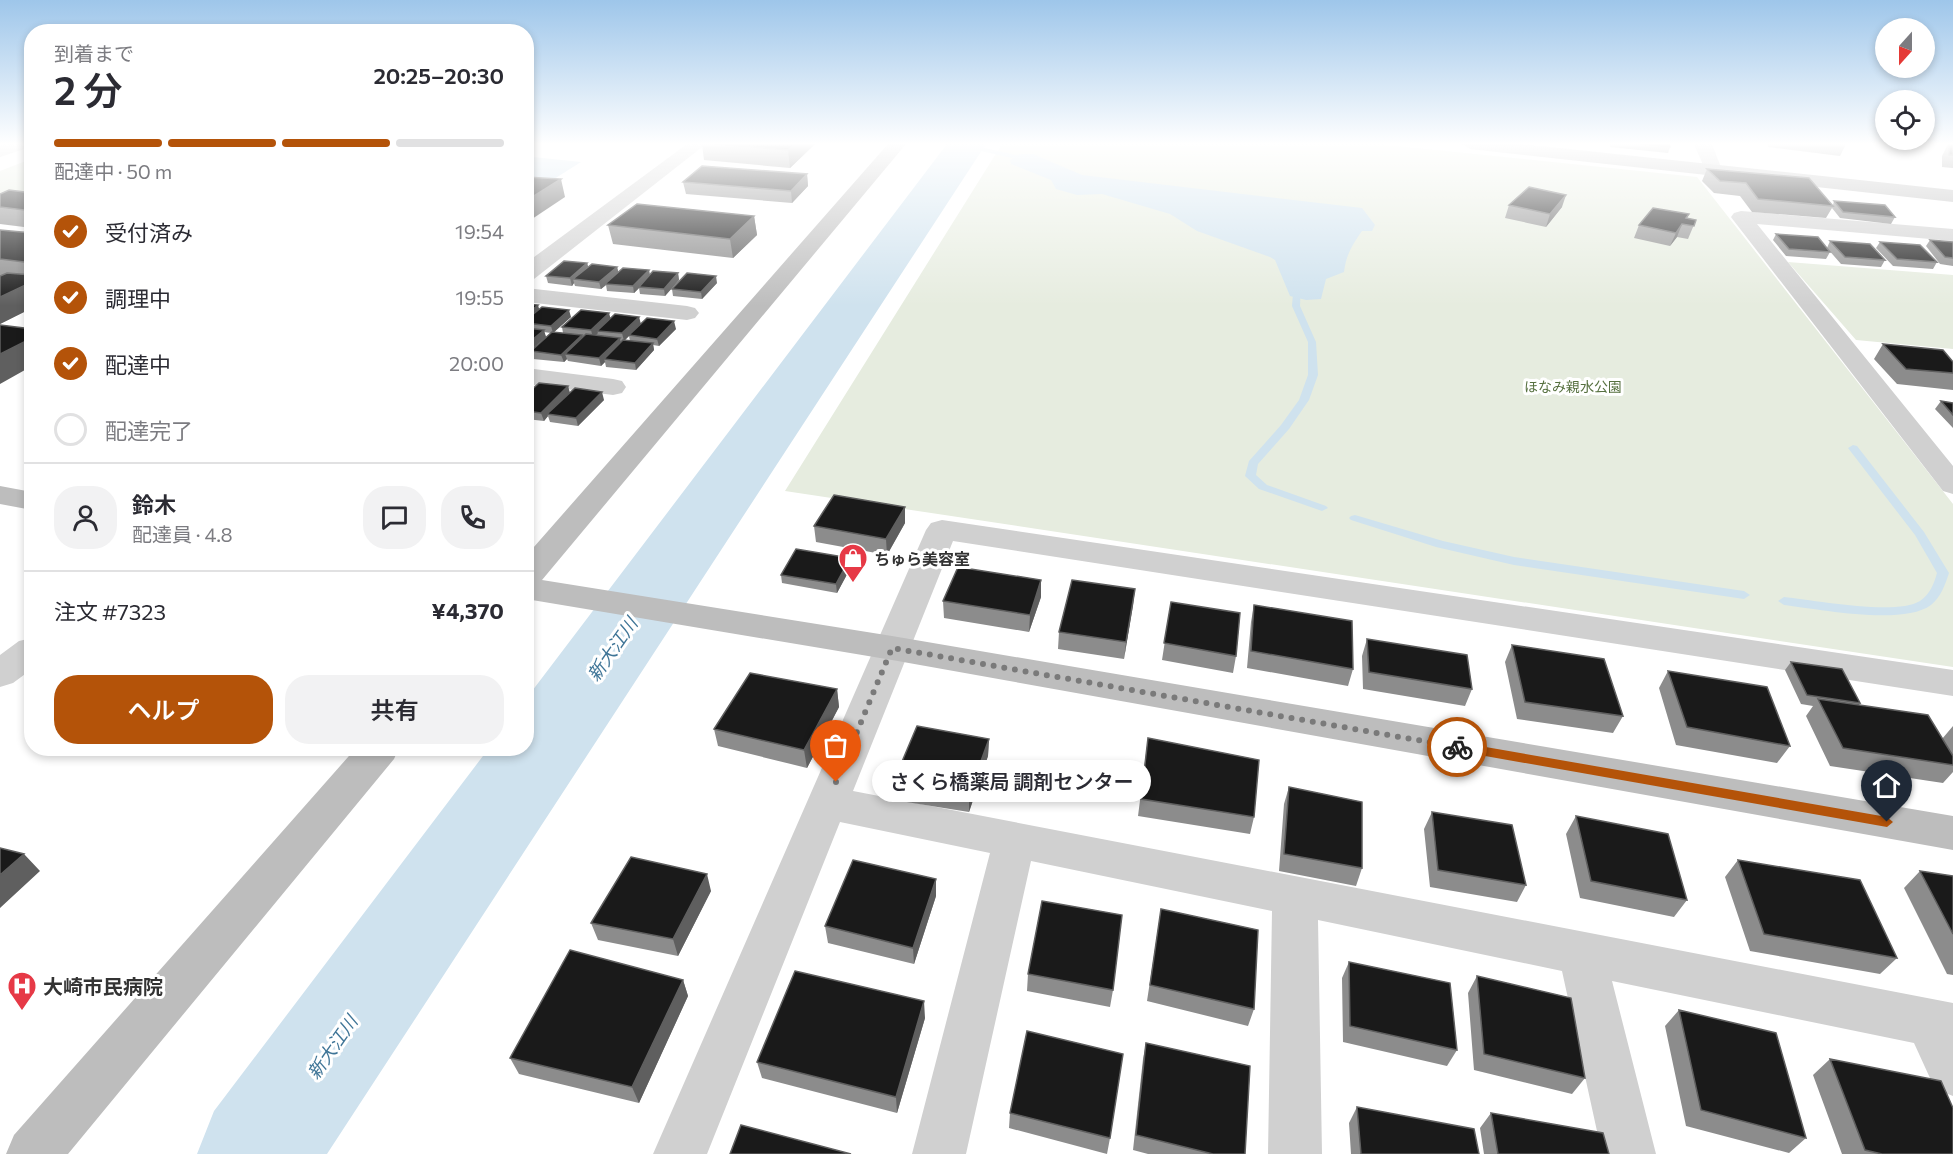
<!DOCTYPE html>
<html lang="ja">
<head>
<meta charset="utf-8">
<style>
	:root { --surface:#fff; --page:#f2f2f3; --text:#2b2b33; --muted:#7c7c81; --line:#e1e1e2; --accent:#b45309 }
	body { margin:0; font-family:Commissioner,"Noto Sans JP",sans-serif; background:var(--page); color:var(--text); height:100vh; display:flex; flex-direction:column; font-size:22px; white-space:nowrap }
	* { box-sizing:border-box; margin:0 }
	p { font-size:20px; color:var(--muted) }
	.icon { flex:none; width:33px; height:33px; fill:none; stroke:currentColor; stroke-width:2; stroke-linecap:round; stroke-linejoin:round }
	.map { position:relative; flex:1; overflow:hidden }
	.details { position:absolute; left:24px; top:24px; width:510px; height:732px; display:flex; flex-direction:column; background:var(--surface); border-radius:24px; box-shadow:0 3px 9px #0003 }
	.details>* { flex:none }
	.needle { width:39px; rotate:201deg }
	.buttons { position:absolute; left:1875px; top:18px; display:grid; gap:12px }
	.buttons a { display:grid; place-items:center; width:60px; height:60px; border-radius:50%; background:var(--surface); box-shadow:0 3px 9px #0003; font-size:30px }
	.pin { position:absolute; display:grid; place-items:center; width:51px; height:51px; color:#fff; margin:-62px -26px; border-radius:50% 50% 50% 0; rotate:-45deg; box-shadow:0 0 6px #0007 }
	.pin .icon { rotate:45deg }
	.courier { position:absolute; display:grid; place-items:center; width:60px; height:60px; margin:-30px; border:4px solid #b45309; border-radius:50%; background:#fff; color:#222; box-shadow:0 2px 8px #0007 }
	.bubble { position:absolute; height:42px; border-radius:21px; background:var(--surface); box-shadow:0 3px 9px #0003; font-size:20px; font-weight:600; line-height:42px; text-align:center }
	.head em { font-style:normal; font-weight:600 }
	.head div { display:flex; flex-direction:column-reverse }
	.head { display:flex; align-items:center; justify-content:space-between; height:102px; padding:0 30px }
	h1 { font-size:39px; font-weight:600; line-height:45px }
	.bar { display:grid; grid-template-columns:repeat(4,1fr); gap:9px 6px; align-content:center; height:72px; padding:0 30px }
	.bar i { height:8px; border-radius:4px; background:var(--line) }
	.bar .selected { background:var(--accent) }
	.bar p { grid-column:span 4 }
	.line { display:flex; align-items:center; gap:15px; padding:0 30px; border-top:2px solid var(--line) }
	.line div { flex:1 }
	.round { display:grid; place-items:center; flex:none; width:63px; height:63px; border-radius:24px; background:var(--page) }
	ol { padding:0 30px; list-style:none }
	li { display:flex; align-items:center; gap:18px; height:66px }
	li p { margin-inline-start:auto }
	li .icon { padding:6px; border-radius:50%; background:var(--accent); color:#fff; stroke-width:4 }
	li:last-child { color:var(--muted) }
	li i { width:33px; height:33px; border:3px solid var(--line); border-radius:50% }
	.button { display:flex; gap:12px; margin-top:auto; padding:12px 30px }
	.button a { flex:1; height:69px; border-radius:24px; background:var(--accent); color:#fff; font-size:24px; font-weight:600; line-height:69px; text-align:center }
	.button a+a { background:var(--page); color:var(--text) }
	.map>svg:first-child { display:block }
	.green { fill:#e6ecdf }
	.water { fill:#cfe2ee }
	.lines { fill:none; stroke-linecap:round; stroke-linejoin:round }
	.stream { fill:#cfe2ee; fill-rule:evenodd }
	.river { fill:#cfe2ee; fill-rule:evenodd }
	.street { fill:#d0d0d0; fill-rule:evenodd }
	.secondary { fill:#bdbdbd; fill-rule:evenodd }
	.wall { fill:#8c8c8c; fill-rule:evenodd }
	.shaded-wall { fill:#5f5f5f }
	.building { fill:#1a1a1a; stroke:#5f5f5f; stroke-width:1.5 }
	.route { fill:#b45309 }
	.done { stroke:#7a7a7a; stroke-width:6; stroke-dasharray:0 10.8 }
	.labels { text-anchor:middle; dominant-baseline:central; stroke-width:6; stroke-linejoin:round; paint-order:stroke }
	.far-park-label { font-size:14px; fill:#56703f; stroke:#fff }
	.poi-label { font-size:16px; font-weight:bold; fill:#333; stroke:#fff; text-anchor:start }
	.water-label { font-size:18px; font-style:italic; fill:#3f7597; stroke:#fff }
	.near-poi-label { font-size:20px; font-weight:bold; fill:#333; stroke:#fff; text-anchor:start }
</style>
</head>
<body>
<div class="map">
<svg width="1953" height="1154" viewBox="0 0 1953 1154">
	<rect width="100%" height="100%" fill="#fff"/>
	<path class="green" d="M1002 144H1378L1697 177 1953 504V667L785 491Z
		M31 159V201L0 197V171Z
		M1788 262 1953 275V349L1856 340Z"/>
	<path class="water" d="M1020 154H1033L1082 175 1362 208 1375 225 1372 231H1362C1352 245 1346 255 1344 272L1326 279 1321 299 1306 300 1290 296 1275 260 1270 257 1197 231 1170 214 1102 194 1077 195 1056 189 1051 180 1011 164 1010 160Z
		M533 157 581 162 535 191 527 190V161Z"/>
	<g class="lines">
		<path class="stream" d="M967 144 1020 156 1034 162 1031 164 1016 159 964 147V145Z
			M1294 281 1301 283 1300 306 1316 342 1318 375 1309 400 1289 429 1258 464 1256 475 1267 485 1326 506 1328 508 1322 511 1259 489 1245 476 1249 461 1281 425 1299 400 1308 375V342L1292 306Z
			M1853 445 1857 446 1924 532 1949 573C1945 585 1941 597 1931 605 1903 626 1818 609 1784 605L1778 601 1784 597C1814 600 1896 616 1920 601 1930 594 1934 584 1937 573L1915 535 1848 448Z
			M1355 515 1443 541 1514 557 1744 591 1750 595 1744 599 1514 565 1436 547 1351 520 1349 518 1351 516Z"/>
		<path class="river" d="M947 144H986L327 1154H197L214 1111 489 748H526V699Z"/>
		<path class="street" d="M5 144H29L27 148 0 157V146Z
			M687 144H706L534 279 526 280V263Z
			M1694 144H1712L1722 170 1719 174H1707Z
			M1741 211 1953 229V241L1757 224 1953 466V494L1943 491 1734 221 1731 217 1734 213Z
			M526 288 687 306 695 308 699 313 695 318 687 320 526 302Z
			M526 368 613 379 622 381 626 387 622 393 613 395 526 384Z
			M942 520 1953 670V696L953 541 853 791 1953 1003V1096L1935 1089 1914 1043 1612 981 1656 1154H1602L1562 971 1318 920 1322 1154H1268L1272 911 1031 861 966 1154H912L990 853 840 822 707 1154H653L926 530 931 523Z
			M32 638V669L13 683 0 687V655L19 641Z"/>
		<path class="secondary" d="M888 144H906L542 580 892 636 1953 816V850L892 660 526 599V556Z
			M1462 144H1521L1953 190V202L1470 149Z
			M0 486 32 492V510L0 504Z
			M356 748H399L394 759 68 1154H6L14 1135Z"/>
	</g>
	<path class="wall" d="M702 144H815L790 168 704 160Z
		M1610 144H1669L1670 147 1668 153 1610 147Z
		M1768 144H1846L1840 156 1768 147Z
		M1948 144H1953V168L1942 167V156Z
		M1707 169 1833 205 1834 201 1895 217 1891 224 1840 218 1832 208 1826 218 1752 212 1740 196 1714 193 1702 181Z
		M807 174 808 186 792 203 686 194 683 182Z
		M32 193V228L0 224V194Z
		M1509 205 1562 207 1546 227 1505 218Z
		M1689 214 1687 218 1696 220 1688 239 1677 237 1670 246 1634 238 1639 225Z
		M754 216 757 235 733 258 613 244 608 225Z
		M0 230 32 233V308L0 324Z
		M1776 234 1830 252 1826 259 1786 256 1773 240Z
		M1930 240 1953 242V266L1940 264 1926 246Z
		M1830 241 1885 260 1881 267 1841 264 1827 248Z
		M1880 242 1937 262 1933 269 1893 266 1876 248Z
		M587 263 588 266 617 267 618 272 649 270 650 275 678 273 679 280 665 296 640 294 639 288 634 293 607 291 606 285 601 289 575 286 574 283 572 286 548 283 546 276Z
		M717 283 702 299 673 296 672 289Z
		M526 304 540 309 571 317 554 332 563 333 562 327 611 318 639 317 640 324 676 329 659 346 653 345 654 350 636 370 606 367 605 362 601 366 568 361 567 359 564 362 533 359 531 351 551 333 544 332 546 337 526 354ZM629 336 630 341 625 340Z
		M1883 344 1953 362V390L1897 384 1874 359Z
		M526 381 532 382 534 388 568 386 570 393 604 400 578 426 550 422 548 416 544 421 526 419Z
		M1941 401 1953 403V428L1935 409Z
		M905 523 887 555 816 542 814 526Z
		M850 558 851 567 837 593 782 583 781 575Z
		M1041 580V597L1029 632 944 618 943 601Z
		M1135 589 1124 659 1058 649 1059 632Z
		M1171 602 1236 656 1233 673 1162 660Z
		M1254 605 1353 669 1348 686 1247 668 1251 622Z
		M1367 639 1472 689 1465 706 1363 689 1362 656Z
		M1512 645 1623 716 1613 733 1517 719 1505 662Z
		M1791 662 1860 703 1859 705 1942 739 1953 726V772L1943 783 1830 766 1806 716 1813 706 1801 704 1785 670Z
		M1668 671 1790 746 1777 763 1676 745 1659 688Z
		M837 689 839 707 807 768 718 746 714 729Z
		M1148 738 1254 817 1250 834 1138 816Z
		M989 739 988 756 969 812 894 800 893 783Z
		M1289 787 1362 868 1356 886 1279 871 1284 804Z
		M1432 812 1526 885 1517 902 1430 887 1424 829Z
		M1576 816 1687 900 1674 917 1580 898 1566 834Z
		M1738 860 1897 958 1880 974 1750 951 1725 877Z
		M1920 871 1953 876V975L1947 974 1904 888Z
		M711 891 678 956 598 940 591 923Z
		M936 896 914 964 828 943 825 926Z
		M1161 909 1254 1009 1248 1026 1147 1001Z
		M1349 962 1457 1050 1447 1066 1343 1042 1342 978Z
		M1028 974 1113 990 1110 1007 1027 991Z
		M1477 976 1585 1078 1572 1094 1474 1070 1468 993Z
		M683 980 688 996 639 1103 519 1074 510 1058Z
		M1679 1010 1806 1138 1789 1153 1686 1126 1665 1026Z
		M925 1018 897 1113 762 1078 757 1062Z
		M1146 1043 1245 1154H1148L1133 1150 1143 1059Z
		M1830 1059 1953 1154H1842L1813 1075Z
		M1357 1107 1479 1154H1351L1349 1123Z
		M1010 1113 1110 1138 1107 1154 1009 1128Z
		M1491 1113 1609 1154H1484L1480 1128Z"/>
	<path class="shaded-wall" d="M795 144H815L790 168 788 150Z
		M807 174 808 186 792 203 791 191Z
		M561 179 565 197 526 223V201Z
		M1566 195 1562 207 1546 227 1550 214Z
		M754 216 757 235 733 258 730 239Z
		M1682 224 1677 237 1670 246 1676 233Z
		M32 259V275L24 262Z
		M587 263 589 270 573 279 574 283 572 286 570 278Z
		M617 267 619 274 605 284 606 285 601 289 599 282Z
		M649 270 650 277 639 287V288L634 293 633 286Z
		M678 273 679 280 665 296 664 289Z
		M716 276 717 283 702 299 701 292Z
		M32 282V308L0 324V297Z
		M538 305 540 312 526 323V315Z
		M569 310 571 317 553 333 551 326Z
		M609 313 611 320 597 331 598 333 593 338 591 330Z
		M639 317 641 324 624 341 622 333Z
		M674 321 676 329 659 346 657 339Z
		M544 330 546 337 526 354V345Z
		M582 335 584 342 565 354 567 359 564 362 561 355Z
		M32 338V366L0 384V354Z
		M620 338 621 345 604 359 605 362 601 366 599 358Z
		M653 343 654 350 636 370 635 363Z
		M532 382 534 390 526 397V387Z
		M568 386 570 394 547 414 548 416 544 421 541 413Z
		M602 392 604 400 578 426 576 418Z
		M905 507V523L887 555 886 539Z
		M850 558 851 567 837 593 836 584Z
		M1041 580V597L1029 632 1030 615Z
		M1135 589 1133 606 1124 659 1126 642Z
		M837 689 839 707 807 768 804 750Z
		M989 739 988 756 969 812V794Z
		M24 854 40 871 0 908V875Z
		M707 874 711 891 678 956 673 939Z
		M936 879V896L914 964 913 948Z
		M683 980 688 996 639 1103 632 1087Z
		M924 1001 925 1018 897 1113 896 1097Z"/>
	<path class="building" d="M714 144H795L788 150Z
		M1641 144H1669L1670 147Z
		M1949 144H1953V155H1949Z
		M702 166 807 174 791 191 683 182Z
		M1707 169 1809 178 1833 206 1758 199 1746 183 1720 181Z
		M526 177 561 179 526 201Z
		M1529 187 1566 195 1550 214 1509 205Z
		M9 190 32 193V211L0 207V194Z
		M1834 201 1885 205 1895 217 1843 212Z
		M637 204 754 216 730 239 608 225Z
		M1653 208 1689 214 1686 218 1696 220 1694 226 1682 224 1676 233 1639 225Z
		M0 230 32 233V259L24 262 0 259Z
		M1776 234 1818 237 1830 252 1789 249Z
		M1930 240 1953 242V258L1945 257Z
		M1830 241 1870 244 1885 260 1845 257Z
		M1880 242 1920 245 1937 262 1897 259Z
		M564 261 587 263 570 278 546 276Z
		M592 264 617 267 599 282 573 279Z
		M623 268 649 270 633 286 605 284Z
		M653 271 678 273 664 289 639 287Z
		M7 273 32 275V282L0 297V276Z
		M687 273 716 276 701 292 672 289Z
		M526 304 538 305 526 315Z
		M542 307 569 310 551 326 526 323V320Z
		M581 310 609 313 591 330 562 327Z
		M615 314 639 317 622 333 597 331Z
		M647 318 674 321 657 339 629 335Z
		M0 325 32 329V338L0 354Z
		M526 328 544 330 526 345Z
		M552 332 582 335 561 355 531 351Z
		M586 334 620 338 599 358 565 354Z
		M623 340 653 343 635 363 604 359Z
		M1883 344 1943 350 1953 362V373L1906 369Z
		M526 381 532 382 526 387Z
		M539 383 568 386 541 413 526 411V395Z
		M575 388 602 392 576 418 547 414Z
		M1941 401 1953 403V415Z
		M834 495 905 507 886 539 814 526Z
		M796 549 850 558 836 584 781 575Z
		M958 567 1041 580 1030 615 943 601Z
		M1072 580 1135 589 1126 642 1059 632Z
		M1171 602 1240 613 1236 656 1164 643Z
		M1254 605 1352 621 1353 669 1251 651Z
		M1367 639 1467 655 1472 689 1369 672Z
		M1512 645 1604 659 1623 716 1525 702Z
		M1791 662 1842 669 1860 703 1807 695Z
		M1668 671 1767 687 1790 746 1687 727Z
		M750 673 837 689 804 750 714 729Z
		M1818 699 1928 715 1953 756V765L1843 748Z
		M917 726 989 739 969 794 893 783Z
		M1148 738 1259 760 1254 817 1141 799Z
		M1289 787 1362 802V868L1284 854Z
		M1432 812 1512 825 1526 885 1438 870Z
		M1576 816 1668 834 1687 900 1591 881Z
		M0 848 24 854 0 875Z
		M631 857 707 874 673 939 591 923Z
		M853 860 936 879 913 948 825 926Z
		M1738 860 1860 880 1897 958 1764 934Z
		M1920 871 1953 876V934Z
		M1042 901 1122 915 1113 990 1028 974Z
		M1161 909 1258 930 1254 1009 1150 985Z
		M570 950 683 980 632 1087 510 1058Z
		M1349 962 1450 983 1457 1050 1350 1026Z
		M795 971 924 1001 896 1097 757 1062Z
		M1477 976 1571 998 1585 1078 1484 1054Z
		M1679 1010 1776 1033 1806 1138 1701 1110Z
		M1027 1031 1123 1054 1110 1138 1010 1113Z
		M1146 1043 1250 1066 1245 1154H1213L1136 1135Z
		M1830 1059 1941 1081 1953 1108V1154H1882L1865 1150Z
		M1357 1107 1474 1129 1479 1154H1361Z
		M1491 1113 1603 1133 1609 1154H1498Z
		M741 1125 851 1154H730Z"/>
	<linearGradient id="sky" x2="0" y2="1"><stop stop-color="#9ec6ea"/><stop offset="0.47" stop-color="#fff"/><stop offset="1" stop-color="#fff" stop-opacity="0"/></linearGradient>
	<rect width="1953" height="306" fill="url(#sky)"/>
	<path class="route" d="M1457 742 1887 817 1893 822 1887 827 1457 751 1452 747Z"/>
	<g class="lines">
		<path class="done" d="M836 782 892 648 1457 747"/>
	</g>
	<defs>
		<g id="shop-pin" transform="scale(1.5)"><path d="M0 17L-7.5 6A9.5 9.5 0 1 1 7.5 6Z" fill="#e63946" stroke="#fff"/><path d="M-5-2.5h2.3a2.7 3.5 0 0 1 5.4 0H5L5.5 6h-11ZM-1.5-2.5h3a1.5 2.3 0 0 0-3 0Z" fill="#fff"/></g>
		<g id="hospital-pin" transform="scale(1.5)"><path d="M0 17L-7.5 6A9.5 9.5 0 1 1 7.5 6Z" fill="#e63946" stroke="#fff"/><path d="M-5-5h3v3.5h4V-5h3V5h-3V1.5h-4V5h-3Z" fill="#fff"/></g>
	</defs>
	<g fill-rule="evenodd">
		<use href="#shop-pin" x="853" y="558"/>
		<use href="#hospital-pin" x="22" y="986"/>
	</g>
	<g class="labels">
		<g class="far-park-label">
			<text x="1573" y="386">ほなみ親水公園</text>
		</g>
		<g class="poi-label">
			<text x="874" y="558">ちゅら美容室</text>
		</g>
		<g class="water-label">
			<text transform="translate(612 649) rotate(-55)">新大江川</text>
			<text transform="translate(332 1047) rotate(-55)">新大江川</text>
		</g>
		<g class="near-poi-label">
			<text x="43" y="986">大崎市民病院</text>
		</g>
	</g>
</svg>
<div class="buttons">
<a><svg class="needle" viewBox="-14 -14 28 28"><path d="M0-13l5 13h-10z" fill="#e53935"/><path d="M0 13l5-13h-10z" fill="#7c7c81"/></svg></a>
<a><svg class="icon" aria-label="locate" viewBox="0 0 24 24"><circle cx="12" cy="12" r="6"/><path d="M12 2v4M12 18v4M2 12h4M18 12h4"/></svg></a>
</div>
<div class="pin" style="left:836px;top:782px;background:#ea580c"><svg class="icon" aria-label="bag" viewBox="0 0 24 24"><path d="M5 8h14l-1 12H6zM9 8a3 3 0 0 1 6 0"/></svg></div>
<div class="pin" style="left:1887px;top:822px;background:#1f2937"><svg class="icon" aria-label="home" viewBox="0 0 24 24"><path d="M3 11l9-7 9 7M6 9v11h12V9"/></svg></div>
<div class="courier" style="left:1457px;top:747px"><svg class="icon" aria-label="bike" viewBox="0 0 24 24"><circle cx="6" cy="16" r="4"/><circle cx="18" cy="16" r="4"/><path d="M6 16l4-8h5l3 8M10 8l3 8H6M13 5h3"/></svg></div>
<div class="bubble" style="left:872px;top:760px;width:279px">さくら橋薬局 調剤センター</div>
<section class="details">
<div class="head"><div><h1>2 分</h1><p>到着まで</p></div><em>20:25–20:30</em></div>
<div class="bar"><i class="selected"></i><i class="selected"></i><i class="selected"></i><i></i><p>配達中 · 50 m</p></div>
<ol>
<li><svg class="icon" aria-label="check" viewBox="0 0 24 24"><path d="M5 12l5 5 9-10"/></svg>受付済み<p>19:54</p></li>
<li><svg class="icon" aria-label="check" viewBox="0 0 24 24"><path d="M5 12l5 5 9-10"/></svg>調理中<p>19:55</p></li>
<li><svg class="icon" aria-label="check" viewBox="0 0 24 24"><path d="M5 12l5 5 9-10"/></svg>配達中<p>20:00</p></li>
<li><i></i>配達完了</li>
</ol>
<div class="line" style="height:108px"><a class="round"><svg class="icon" aria-label="person" viewBox="0 0 24 24"><circle cx="12" cy="8" r="4"/><path d="M4 21q1-7 8-7t8 7"/></svg></a><div><b>鈴木</b><p>配達員 · 4.8</p></div><a class="round"><svg class="icon" aria-label="chat" viewBox="0 0 24 24"><path d="M4 5h16v11H9l-5 4z"/></svg></a><a class="round"><svg class="icon" aria-label="phone" viewBox="0 0 24 24"><path d="M5 4h4l2 5-3 2q2 4 5 5l2-3 5 2v4C11 20 4 13 5 4z"/></svg></a></div>
<div class="line" style="height:78px"><div>注文 #7323</div><b>¥4,370</b></div>
<div class="button"><a>ヘルプ</a><a>共有</a></div>
</section>
</div>
</body>
</html>
